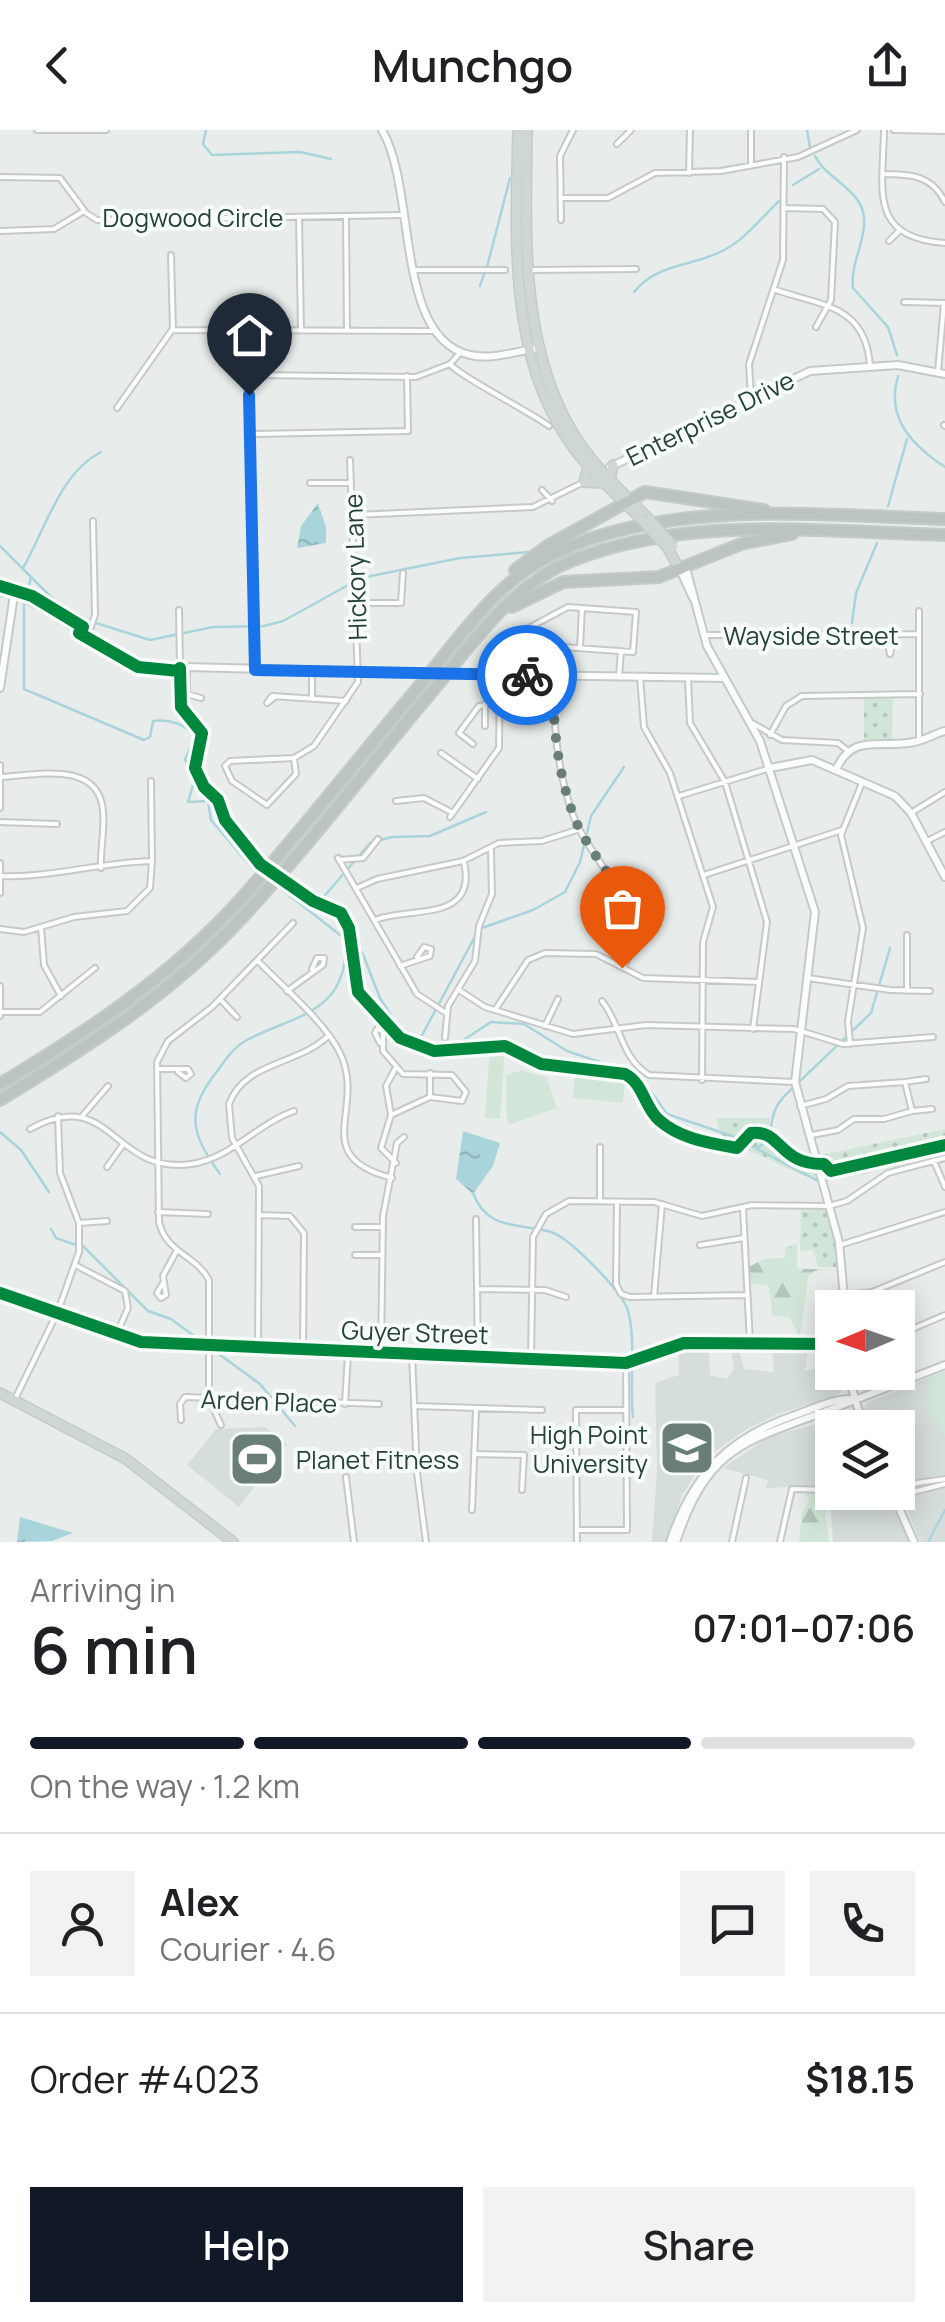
<!DOCTYPE html>
<html lang="en">
<head>
<meta charset="utf-8">
<style>
	:root { --surface:#fff; --page:#f2f2f2; --text:#202124; --muted:#757577; --line:#e0e0e0; --accent:#111827 }
	body { margin:0; font-family:Manrope,sans-serif; background:var(--page); color:var(--text); height:100vh; display:flex; flex-direction:column; font-size:38px; white-space:nowrap }
	* { box-sizing:border-box; margin:0 }
	p { font-size:32px; color:var(--muted) }
	.icon { flex:none; width:55px; height:55px; fill:none; stroke:currentColor; stroke-width:2; stroke-linecap:round; stroke-linejoin:round }
	.map { position:relative; height:1412px; overflow:hidden }
	.drawer { display:flex; flex-direction:column; background:var(--surface); flex:1 }
	.drawer>* { flex:none }
	.needle { width:65px; rotate:268deg }
	.buttons { position:absolute; left:815px; top:1160px; display:grid; gap:20px }
	.buttons a { display:grid; place-items:center; width:100px; height:100px; border-radius:0px; background:var(--surface); box-shadow:0 5px 25px #0003; font-size:50px }
	.pin { position:absolute; display:grid; place-items:center; width:85px; height:85px; color:#fff; margin:-102px -42px; border-radius:50% 50% 50% 0; rotate:-45deg; box-shadow:0 0 10px #0007 }
	.pin .icon { rotate:45deg }
	.courier { position:absolute; display:grid; place-items:center; width:100px; height:100px; margin:-50px; border:8px solid #1a73e8; border-radius:50%; background:#fff; color:#222; box-shadow:0 2px 12px #0007 }
	.summary em { font-style:normal; font-weight:600 }
	.summary div { display:flex; flex-direction:column-reverse }
	.summary { display:flex; align-items:center; justify-content:space-between; height:170px; padding:0 30px }
	h1 { font-size:65px; font-weight:600; line-height:75px }
	.bar { display:grid; grid-template-columns:repeat(4,1fr); gap:15px 10px; align-content:center; height:120px; padding:0 30px }
	.bar i { height:12px; border-radius:8px; background:var(--line) }
	.bar .on { background:var(--accent) }
	.bar p { grid-column:span 4 }
	.line { display:flex; align-items:center; gap:25px; padding:0 30px; border-top:2px solid var(--line) }
	.line div { flex:1 }
	.round { display:grid; place-items:center; flex:none; width:105px; height:105px; border-radius:0px; background:var(--page) }
	.button { display:flex; gap:20px; margin-top:auto; padding:20px 30px }
	.button a { flex:1; height:115px; border-radius:0px; background:var(--accent); color:#fff; font-size:40px; font-weight:600; line-height:115px; text-align:center }
	.button a+a { background:var(--page); color:var(--text) }
	header { display:flex; justify-content:space-between; align-items:center; height:130px; padding:0 30px; background:var(--surface); font-size:45px; font-weight:600 }
	.map>svg:first-child { display:block }
	.built { fill:#d6dedb }
	.green { fill:#d1e6d8 }
	.forest { fill:url(#forest-firs) }
	.park { fill:url(#park-dots) }
	.water { fill:url(#water-ripples) }
	.lines { fill:none; stroke-linecap:round; stroke-linejoin:round }
	.stream { stroke:#a9d4db; stroke-width:2.5 }
	.street-casing { stroke:#c5cac8; stroke-width:8 }
	.secondary-casing { stroke:#c3cbc8; stroke-width:10 }
	.primary-casing { stroke:#c3ccc9; stroke-width:12 }
	.highway-casing { stroke:#c3ccc9; stroke-width:14 }
	.street { stroke:#fcfcfc; stroke-width:4 }
	.secondary { stroke:#fcfcfc; stroke-width:6 }
	.primary { stroke:#cfd7d5; stroke-width:9 }
	.highway { stroke:#bcc4c2; stroke-width:10 }
	.secondary-bridge-casing { stroke:#c3cbc8; stroke-width:10; stroke-linecap:butt }
	.primary-bridge-casing { stroke:#c3ccc9; stroke-width:12; stroke-linecap:butt }
	.secondary-bridge { stroke:#fcfcfc; stroke-width:6 }
	.primary-bridge { stroke:#cfd7d5; stroke-width:9 }
	.cycleway-casing { stroke:#f7fbf9; stroke-width:19 }
	.cycleway { stroke:#00873e; stroke-width:12 }
	.done { stroke:#697e78; stroke-width:10; stroke-dasharray:0 18 }
	.route { stroke:#1a73e8; stroke-width:12 }
	.labels { text-anchor:middle; dominant-baseline:central; stroke-width:8; stroke-linejoin:round; paint-order:stroke }
	.street-label { font-size:25px; fill:#24423a; stroke:#f7fbf9 }
	.poi-label { font-size:25px; fill:#24423a; stroke:#f7fbf9; text-anchor:end }
</style>
</head>
<body>
<header><svg class="icon" aria-label="back" viewBox="0 0 24 24"><path d="M15 5l-7 7 7 7"/></svg>Munchgo<svg class="icon" aria-label="share" viewBox="0 0 24 24"><path d="M12 15V3M7 8l5-5 5 5M5 13v7h14v-7"/></svg></header>
<div class="map">
<svg width="945" height="1412" viewBox="0 0 945 1412">
	<defs>
		<pattern id="forest-firs" width="22" height="20" patternUnits="userSpaceOnUse" patternTransform="scale(2.5)"><rect width="22" height="20" fill="#d1e6d8"/><path d="M5 1l3.5 6h-7zM16 11l3.5 6h-7z" fill="#b3c6ba"/></pattern>
		<pattern id="park-dots" width="8" height="8" patternUnits="userSpaceOnUse" patternTransform="scale(2.5)"><rect width="8" height="8" fill="#d1e6d8"/><path d="M2 2h.1M6 6h.1" fill="none" stroke="#b3c6ba" stroke-width="1.8" stroke-linecap="round"/></pattern>
		<pattern id="water-ripples" width="26" height="14" patternUnits="userSpaceOnUse" patternTransform="scale(2.5)"><rect width="26" height="14" fill="#a9d4db"/><path d="M2 4q2-2 4 0t4 0M15 11q2-2 4 0t4 0" fill="none" stroke="#91b7bd"/></pattern>
	</defs>
	<rect width="100%" height="100%" fill="#e8edeb"/>
	<path class="built" d="M678 1216 709 1218 710 1245 727 1249 734 1238 730 1217H738L744 1239 774 1242 772 1216H809L805 1241 832 1235V1242L841 1243 843 1258 838 1265 775 1285 745 1300 706 1328 682 1365 666 1412H652L657 1343 655 1257 657 1252 679 1245Z
		M945 1241V1412H920L898 1357V1298L871 1297 864 1280 867 1273Z
		M845 1286 855 1297 832 1298V1362L887 1363 909 1412H833L829 1356 766 1358 768 1350 723 1338 768 1307Z
		M265 1297 287 1314 239 1377 187 1335 216 1299Z"/>
	<path class="green" d="M490 916 505 917 500 989 485 988Z
		M522 940 547 948 557 978 511 994 507 990 506 945Z
		M575 943 625 948 623 973 573 968Z
		M945 1242V1308L941 1292 931 1286 926 1264 929 1247Z"/>
	<path class="forest" d="M797 1113V1139H835L814 1141 808 1147 800 1208 790 1188 772 1185 769 1156 751 1153 747 1138 764 1129 784 1128 786 1118Z
		M804 1362 823 1364 829 1412H799L802 1383 809 1371Z"/>
	<path class="park" d="M864 564H893L892 612H864Z
		M716 988H770V1014L816 1026 945 999V1024C917 1030 843 1053 820 1049 782 1044 764 1017 724 1017Z
		M826 1079 841 1137H818L813 1120 800 1121 801 1081Z"/>
	<path class="water" d="M318 373 326 397V413L297 418 301 396Z
		M463 1001 500 1013 493 1036 473 1064 456 1049Z
		M20 1387 73 1403 52 1411 17 1412Z"/>
	<g class="lines">
		<path class="stream" d="M206 0 203 14 212 25 300 22 331 29
			M807 0 810 17
			M815 26C824 45 847 53 859 72 875 99 849 129 853 158L888 197 897 225
			M793 55 819 39
			M487 137 510 48
			M480 156 485 141
			M634 162C658 132 695 137 726 119 746 108 762 87 779 71
			M898 246C885 288 913 316 945 337
			M888 376 907 309
			M0 416 59 475 90 491
			M23 438C45 400 60 343 101 322
			M26 465 31 448
			M24 473V559L144 610 150 607 153 591C168 589 189 594 195 608L185 629 194 652 188 672 208 671 211 690 253 739
			M96 493 150 510 213 497 264 496 283 491 361 448 460 428 529 422
			M852 493 856 463 877 413
			M281 759 362 822 380 868 402 902 439 916 459 913 491 892 524 894 567 921 639 945 667 984 735 1007 816 1050
			M308 778 321 770 370 713 392 707 430 706 486 682
			M420 909 479 799 533 780 565 762 580 732 591 686 624 637
			M798 953 871 883 890 818
			M0 1002 21 1020 49 1062
			M759 1017 770 1006C772 983 775 973 793 958
			M220 1044C190 1002 185 982 218 940 226 929 233 918 245 911 293 885 348 885 346 811
			M826 1050 945 1019
			M473 1063C487 1101 519 1093 551 1102 570 1108 620 1160 627 1178 637 1206 629 1255 633 1287
			M51 1099 56 1108 76 1115
			M83 1116 148 1181 171 1189 260 1254 295 1296
			M928 1412 945 1380"/>
		<g class="street-casing">
			<path id="street" d="M37 0H106
				M751 0V34
				M884 0C883 60 868 108 945 113
				M894 0 945 1
				M617 14 631 0
				M689 43 690 0
				M883 44C910 44 932 45 945 72
				M0 47 60 48 86 83 97 90 402 85
				M561 68H608L655 43 721 41 798 27 857 0
				M783 78 823 79 835 92 831 170 816 197
				M346 86 347 201
				M299 87 301 200
				M561 90 560 26 573 0
				M0 101 54 99 84 81
				M889 111 899 101
				M171 125 173 200
				M415 140H505
				M531 140 636 139
				M776 160C824 176 866 176 870 236
				M904 172 945 173
				M246 200 255 540
				M450 234C459 246 529 281 549 296
				M938 242 944 173
				M249 245 416 247 450 234 461 222
				M751 266 749 234 783 130 784 27
				M117 278 172 200 432 201
				M944 295 945 296
				M250 304 408 301 407 246
				M310 353H351
				M542 360 552 371
				M355 385 533 377 584 352
				M356 473H401L403 443
				M568 477 636 482 633 522 549 516 531 528 525 526 519 510 523 501Z
				M179 480 180 536
				M886 504 890 524 895 504
				M88 505 95 485 93 391
				M704 505 919 504
				M580 518 582 478
				M187 540V564L201 568
				M619 546 621 521
				M640 547 644 597 670 643 713 777 703 812 702 950
				M554 548C553 595 557 641 573 685 591 735 657 782 623 838
				M688 548 690 593 725 652 767 792 753 899
				M275 567 267 573 272 566 346 571
				M312 568V543
				M485 574V596
				M752 593 782 610 838 613 847 620
				M770 605 786 576 802 566 920 564
				M919 611V481
				M473 614 459 603 479 576 501 572
				M441 623 478 649
				M294 628 314 616 358 552 350 330
				M294 628 296 644 267 675 232 651 225 636 230 631Z
				M0 635V678
				M2 647C36 645 99 630 103 681 105 700 100 719 101 738
				M679 666 770 638
				M396 671 424 668 453 683
				M911 683 945 662
				M450 687 499 618 500 545
				M0 692 57 694
				M927 711 945 702
				M338 728 417 864 446 883
				M339 730 363 728 378 709
				M0 733V763
				M704 745 842 700
				M1 746C52 748 101 732 152 731L151 651
				M357 758 377 749 463 731 499 713 542 711 577 700
				M375 790C408 776 478 794 464 732
				M41 797 44 835 61 866
				M0 799 24 802 74 787 127 781 150 758 152 731
				M257 830C281 855 326 893 340 923 367 979 307 1026 392 1048
				M400 836 430 826 431 819 424 817 417 827
				M808 848 890 860 930 861
				M0 856V886
				M459 860 485 877 573 904 646 895 794 899 843 914 933 907
				M287 861 323 835 324 828H317L312 839
				M907 861V805
				M220 869 237 887
				M602 871C622 896 620 927 649 945L795 952
				M495 880 528 830 545 823 596 824 643 848 758 852
				M1 882H40L95 838
				M545 896 558 869
				M445 908 448 876 475 831 479 796 492 764 491 720
				M380 913 375 903 378 898 383 902V921L403 944 452 945 466 962 462 971 430 967 391 985 381 1018 396 1033
				M850 914 848 891 863 798 841 705 862 653
				M157 939H188L191 944 186 948 178 942
				M905 952 926 949
				M430 967V943
				M800 976 826 969 848 956 905 952 912 981 884 989H854L838 1000 812 1005
				M912 981 932 979
				M83 985 108 956
				M391 985 386 956 395 939
				M30 999C112 954 111 1045 191 1034 230 1029 257 994 294 981
				M600 1017V1071
				M934 1031 945 1057
				M107 1037 122 1016
				M256 1046 299 1036
				M617 1072 616 1154 621 1164 630 1167 747 1165
				M743 1078 750 1213
				M158 1082 208 1084
				M260 1085 290 1086 304 1103 303 1220
				M476 1089 478 1227
				M79 1093 107 1091
				M355 1097H383
				M700 1115 744 1108
				M840 1115 945 1082
				M355 1125H382
				M77 1136 125 1161 128 1178 117 1203
				M163 1153 157 1163 161 1168 166 1165 163 1146 176 1122
				M478 1159 545 1160 566 1167
				M0 1163 141 1212 626 1233 684 1213 832 1214
				M846 1165 872 1162 945 1132
				M654 1167 662 1074
				M898 1205 945 1185
				M258 1217 259 1056 232 1008 229 974C244 932 297 935 327 907
				M381 1222 383 1086 397 1013 404 1007
				M412 1224 417 1343 426 1412
				M531 1229 533 1107 546 1084 569 1071 654 1072 702 1086 752 1075 829 1076 847 1071 888 1043 945 1028
				M15 1269 58 1181 79 1122V1093L60 1043 58 986
				M345 1274 348 1224
				M414 1276 542 1280
				M181 1290 180 1274 185 1267 379 1274
				M221 1295 209 1269V1150C196 1125 166 1123 159 1092L157 932 168 911 212 877 293 793
				M474 1324 524 1325 522 1360
				M346 1347 354 1412
				M857 1362 901 1365 945 1354
				M897 1364 917 1353 945 1349
				M472 1380 476 1280
				M577 1400H627L626 1234
				M577 1412 576 1280H624
				M732 1412 746 1348
				M780 1412 792 1359 832 1360"/>
		</g>
		<g class="secondary-casing">
			<path id="secondary" d="M382 0C417 59 394 208 470 225 492 230 517 221 539 218
				M610 337 810 241 898 235 945 244
				M686 438 707 516 760 611 815 782 795 952 839 1112 845 1178
				M680 440 693 468
				M0 462C56 471 92 522 146 536L417 543
				M462 544 724 548
				M0 558 14 465
				M770 638 812 630 895 666 911 683 945 747
				M836 640C852 602 881 619 914 612 925 610 934 604 945 601
				M847 1242 864 1298
				M892 1362 914 1412
				M670 1412C693 1344 729 1307 798 1284 815 1278 833 1269 851 1269
				M676 1412C710 1311 748 1312 837 1277 873 1263 909 1249 945 1235"/>
		</g>
		<g class="primary-casing">
			<path id="primary" d="M518 0C516 98 508 216 563 302 583 336 613 361 640 388
				M527 0C526 100 519 218 575 306 595 338 624 364 651 391
				M588 337 584 352 603 353
				M610 350 613 335
				M667 417 680 440
				M0 1263 126 1329 233 1412"/>
		</g>
		<g class="highway-casing">
			<path id="highway" d="M515 440 549 415 645 362 764 380
				M512 477 563 452 659 447 741 414 792 404
				M0 954C88 901 170 847 240 770 302 700 360 626 420 555 460 507 497 450 555 423 668 369 823 385 945 389
				M0 970C87 917 170 865 240 790 305 720 364 643 425 570 468 520 508 457 571 431 689 384 822 402 945 405"/>
		</g>
		<use href="#street" class="street"/>
		<use href="#secondary" class="secondary"/>
		<use href="#primary" class="primary"/>
		<use href="#highway" class="highway"/>
		<g class="secondary-bridge-casing">
			<path id="secondary-bridge" d="M417 543 462 544"/>
		</g>
		<g class="primary-bridge-casing">
			<path id="primary-bridge" d="M640 388 667 417
				M651 391 673 416"/>
		</g>
		<use href="#secondary-bridge" class="secondary-bridge"/>
		<use href="#primary-bridge" class="primary-bridge"/>
		<g class="cycleway-casing">
			<path id="cycleway" d="M0 456 32 466 83 497 79 503 138 537 179 541
				M180 538 181 577 202 603 195 638 204 657 218 670 225 690 260 734 313 771 341 783 349 798 358 862 400 908 434 921 505 916 541 934 625 944C644 954 644 977 659 990 680 1009 710 1013 737 1018L751 1003C782 999 778 1035 824 1034L831 1041 945 1015
				M0 1163 141 1212 626 1233 684 1213 832 1214"/>
		</g>
		<use href="#cycleway" class="cycleway"/>
	</g>
	<g class="lines">
		<path class="done" d="M527 545H554C552 592 557 639 573 684 590 734 657 781 622 838"/>
		<path class="route" d="M249 265 255 540 527 545"/>
	</g>
	<defs>
		<g id="university-square" transform="scale(2.875)"><rect x="-9" y="-9" width="18" height="18" rx="4" fill="#697e78" stroke="#f7fbf9"/><path d="M0-5L7-2L0 1L-7-2ZM-4 1L0 2.5L4 1V4Q0 6-4 4Z" fill="#fff"/></g>
		<g id="stadium-square" transform="scale(2.875)"><rect x="-9" y="-9" width="18" height="18" rx="4" fill="#697e78" stroke="#f7fbf9"/><path d="M0-5a6.5 5 0 1 0 0 10a6.5 5 0 1 0 0-10ZM-3.5-1.8h7v3.6h-7Z" fill="#fff"/></g>
	</defs>
	<g fill-rule="evenodd">
		<use href="#university-square" x="687" y="1318"/>
		<use href="#stadium-square" x="257" y="1329"/>
	</g>
	<g class="labels">
		<g class="street-label">
			<text x="193" y="87">Dogwood Circle</text>
			<text transform="translate(710 288) rotate(-26)">Enterprise Drive</text>
			<text transform="translate(355 437) rotate(-92)">Hickory Lane</text>
			<text x="811" y="505">Wayside Street</text>
			<text transform="translate(415 1202) rotate(2)">Guyer Street</text>
			<text transform="translate(269 1271) rotate(2)">Arden Place</text>
		</g>
		<g class="poi-label">
			<text x="648" y="1304">High Point<tspan x="648" dy="29">University</tspan></text>
			<text x="296" y="1329" text-anchor="start">Planet Fitness</text>
		</g>
	</g>
</svg>
<div class="buttons">
<a><svg class="needle" viewBox="-14 -14 28 28"><path d="M0-13l5 13h-10z" fill="#e53935"/><path d="M0 13l5-13h-10z" fill="#757577"/></svg></a>
<a><svg class="icon" aria-label="layers" viewBox="0 0 24 24"><path d="M12 4l9 5-9 5-9-5zM3 14l9 5 9-5"/></svg></a>
</div>
<div class="pin" style="left:622px;top:838px;background:#ea580c"><svg class="icon" aria-label="bag" viewBox="0 0 24 24"><path d="M5 8h14l-1 12H6zM9 8a3 3 0 0 1 6 0"/></svg></div>
<div class="pin" style="left:249px;top:265px;background:#1f2937"><svg class="icon" aria-label="home" viewBox="0 0 24 24"><path d="M3 11l9-7 9 7M6 9v11h12V9"/></svg></div>
<div class="courier" style="left:527px;top:545px"><svg class="icon" aria-label="bike" viewBox="0 0 24 24"><circle cx="6" cy="16" r="4"/><circle cx="18" cy="16" r="4"/><path d="M6 16l4-8h5l3 8M10 8l3 8H6M13 5h3"/></svg></div>
</div>
<section class="drawer">
<div class="summary"><div><h1>6 min</h1><p>Arriving in</p></div><em>07:01–07:06</em></div>
<div class="bar"><i class="on"></i><i class="on"></i><i class="on"></i><i></i><p>On the way · 1.2 km</p></div>
<div class="line" style="height:180px"><a class="round"><svg class="icon" aria-label="person" viewBox="0 0 24 24"><circle cx="12" cy="8" r="4"/><path d="M4 21q1-7 8-7t8 7"/></svg></a><div><b>Alex</b><p>Courier · 4.6</p></div><a class="round"><svg class="icon" aria-label="chat" viewBox="0 0 24 24"><path d="M4 5h16v11H9l-5 4z"/></svg></a><a class="round"><svg class="icon" aria-label="phone" viewBox="0 0 24 24"><path d="M5 4h4l2 5-3 2q2 4 5 5l2-3 5 2v4C11 20 4 13 5 4z"/></svg></a></div>
<div class="line" style="height:130px"><div>Order #4023</div><b>$18.15</b></div>
<div class="button"><a>Help</a><a>Share</a></div>
</section>
</body>
</html>
